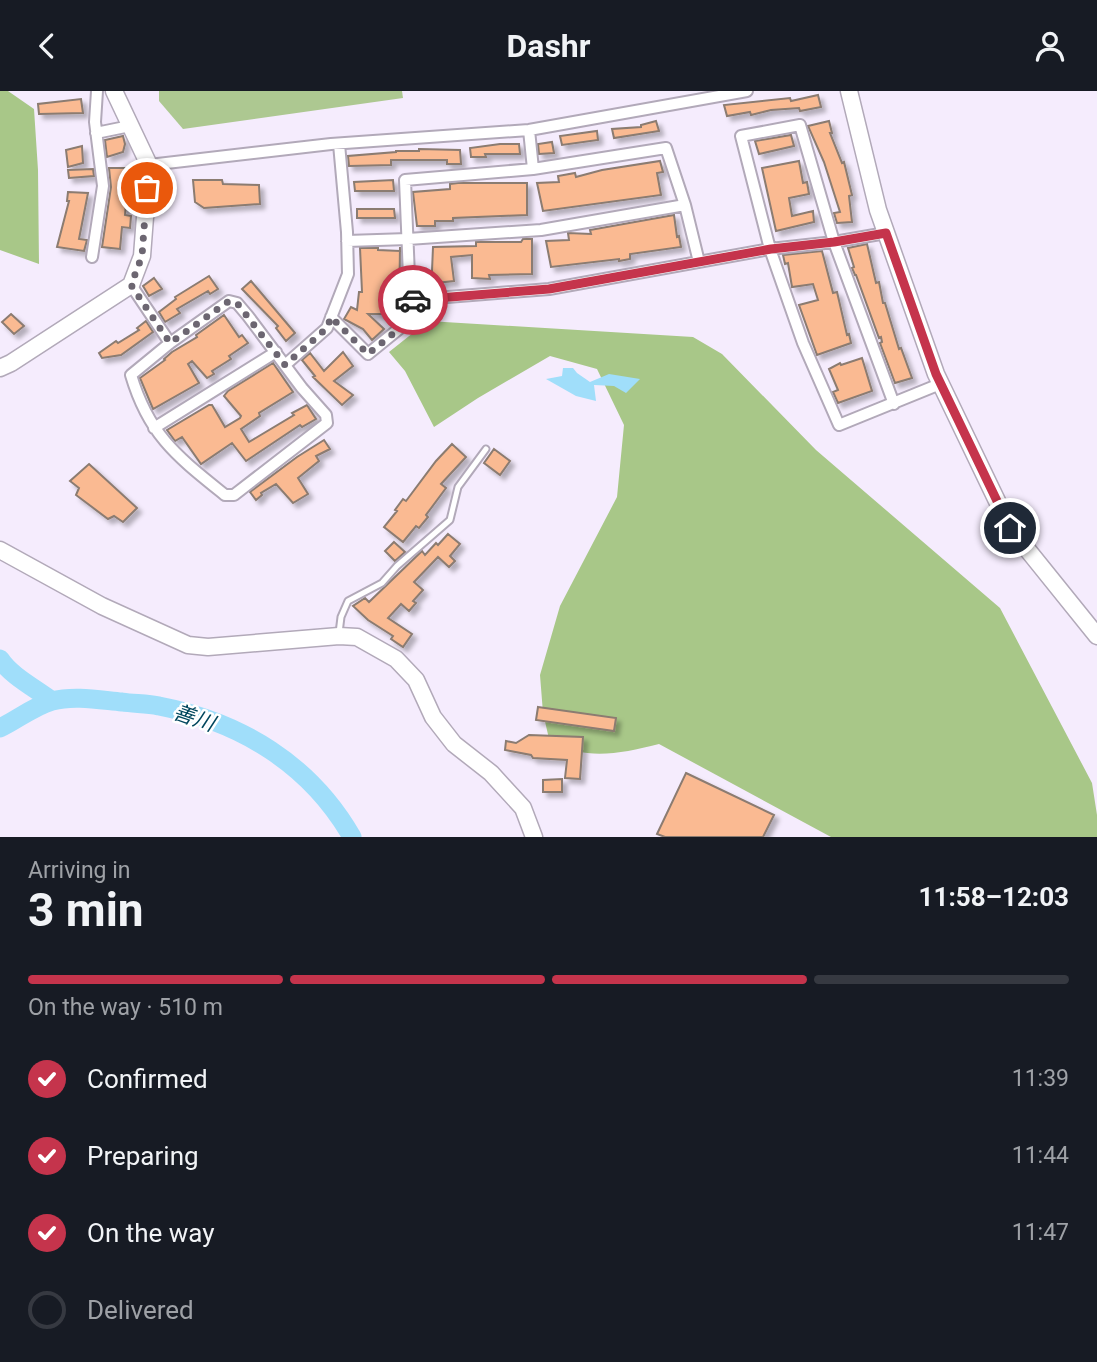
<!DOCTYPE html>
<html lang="en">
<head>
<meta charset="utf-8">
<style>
	:root { --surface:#171b24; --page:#242831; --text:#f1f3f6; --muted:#9ea1a6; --line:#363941; --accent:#c5344c }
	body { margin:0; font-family:Roboto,"Noto Sans JP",sans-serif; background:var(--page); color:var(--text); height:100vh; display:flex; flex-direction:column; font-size:26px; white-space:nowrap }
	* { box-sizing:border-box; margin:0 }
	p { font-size:23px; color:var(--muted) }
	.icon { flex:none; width:38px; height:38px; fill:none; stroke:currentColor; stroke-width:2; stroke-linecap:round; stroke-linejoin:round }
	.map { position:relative; height:746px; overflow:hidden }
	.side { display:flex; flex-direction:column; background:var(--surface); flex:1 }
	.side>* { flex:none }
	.pin { position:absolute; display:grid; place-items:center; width:60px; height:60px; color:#fff; margin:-30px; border:4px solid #fff; border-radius:50%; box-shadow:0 2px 7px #0007 }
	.courier { position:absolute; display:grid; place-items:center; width:70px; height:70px; margin:-35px; border:5px solid #c5344c; border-radius:50%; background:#fff; color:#222; box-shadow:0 2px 9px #0007 }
	.head em { font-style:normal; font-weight:700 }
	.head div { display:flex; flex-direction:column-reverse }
	.head { display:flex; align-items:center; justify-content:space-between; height:119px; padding:0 28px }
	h1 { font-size:46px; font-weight:700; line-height:52px }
	.bar { display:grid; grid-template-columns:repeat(4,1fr); gap:10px 7px; align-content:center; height:84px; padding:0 28px }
	.bar i { height:9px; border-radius:5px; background:var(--line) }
	.bar .current { background:var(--accent) }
	.bar p { grid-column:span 4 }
	ol { padding:0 28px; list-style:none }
	li { display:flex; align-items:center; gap:21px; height:77px }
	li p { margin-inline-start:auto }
	li .icon { padding:7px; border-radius:50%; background:var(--accent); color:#fff; stroke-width:4 }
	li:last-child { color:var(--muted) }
	li i { width:38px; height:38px; border:4px solid var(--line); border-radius:50% }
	header { display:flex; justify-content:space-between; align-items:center; height:91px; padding:0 28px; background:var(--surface); font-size:32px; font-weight:700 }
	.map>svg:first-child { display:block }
	.green { fill:#adc891 }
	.forest { fill:#a8c788 }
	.water { fill:#a0defa }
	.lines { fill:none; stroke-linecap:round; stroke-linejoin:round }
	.river { stroke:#a0defa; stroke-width:19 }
	.building { fill:#faba92; stroke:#8b7b71; stroke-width:2; filter:url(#shadow) }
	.lane-casing { stroke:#b2a9b9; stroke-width:9 }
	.street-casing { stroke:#b2a9b9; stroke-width:14 }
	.secondary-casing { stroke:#b2a9b9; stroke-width:19 }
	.lane { stroke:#fff; stroke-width:5 }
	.street { stroke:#fff; stroke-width:10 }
	.secondary { stroke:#fff; stroke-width:16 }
	.done { stroke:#6c6671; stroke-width:7; stroke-dasharray:0 12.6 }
	.route { stroke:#c5344c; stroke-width:9 }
	.labels { text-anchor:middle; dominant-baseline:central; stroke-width:5; stroke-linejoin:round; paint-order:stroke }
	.water-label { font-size:21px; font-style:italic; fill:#00465d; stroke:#fff }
</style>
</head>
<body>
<header><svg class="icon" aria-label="back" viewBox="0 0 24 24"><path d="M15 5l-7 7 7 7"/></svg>Dashr<svg class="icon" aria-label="person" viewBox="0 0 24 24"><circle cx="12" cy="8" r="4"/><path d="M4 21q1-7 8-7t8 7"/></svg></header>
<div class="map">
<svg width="1097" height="746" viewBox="0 0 1097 746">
	<defs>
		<filter id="shadow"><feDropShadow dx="4.5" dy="4.5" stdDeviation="2" flood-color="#0004"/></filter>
	</defs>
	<rect width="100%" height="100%" fill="#f5ecfd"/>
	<path class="green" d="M159 0H402L403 7 183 38 159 10Z"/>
	<path class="forest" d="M0 0H8L34 18 38 79 39 173 0 159Z
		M428 230 693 246 722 263 816 359 1000 517 1092 692 1097 724V746H831L659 653C619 663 589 669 550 652L543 622 540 584 560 515 617 406 624 334 597 278 550 265 478 307 434 336 405 280 389 261Z"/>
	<path class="water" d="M563 277H573L577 282 590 291 609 283 640 288 626 302 614 295 594 294 596 310 576 305 546 288 562 285Z"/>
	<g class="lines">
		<path class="river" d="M0 568C11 585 35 597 52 610
			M0 637C17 629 34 615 52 610 74 604 100 609 122 611 134 613 147 612 159 615 241 631 310 673 352 746"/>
	</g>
	<path class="building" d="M818 4 821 16 800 20 799 17 771 19 751 24 750 21 727 25 724 14 790 7 791 10Z
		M81 8 83 22 39 23 38 13Z
		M656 30 659 40 614 47 612 38 641 36V34Z
		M829 30 832 42H830L842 72 844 71 852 104 849 105 852 131 837 132 834 122 840 121 824 71 808 35Z
		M597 40 598 49 562 54 560 45Z
		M791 44 794 55 759 63 755 50Z
		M123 45 125 53 123 61 107 66 105 49Z
		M552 51 554 62 539 63 538 53Z
		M500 53H519L520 63H485L486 66H471L470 57Z
		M82 55 83 72 68 76 66 59Z
		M419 58 460 59 461 73H447V69H391V74L349 75 348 65 396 61V60H419Z
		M660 70 663 81 657 82 661 104 543 120 537 92 559 91 558 85 575 82 576 86 602 79Z
		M799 70 803 92 807 91 809 103 789 107 792 125 813 120 814 131 776 140 762 77Z
		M109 77H129L125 124 131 125 130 137 122 136 120 158 102 156 111 96Z
		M93 78 94 85 69 87 68 79Z
		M193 89H222L223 93 259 94 260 113 204 117 195 111Z
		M393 89 394 100H355L354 91Z
		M458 92H527V124L453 127V130H435V135H417L413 101 450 98V93Z
		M68 101 88 102 79 148 87 149 84 160 57 156 69 110H67Z
		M357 118H394L395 127H357Z
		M674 124 677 146 679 145 681 156 630 163V168L619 170V168L551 176 546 150 569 149 568 142 591 143 590 139Z
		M523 148H532V183L489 184 490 188 472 187V164L451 166 454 190 417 194V180H432L433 156 476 155V151H521Z
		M867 153 876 192 879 191 883 212H885L899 258 901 257 912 287 895 292 880 252 882 251 881 246 879 247 856 184H855L852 177 854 176 848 157Z
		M400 156 399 223H368L384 238 372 249 363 238 344 228 351 216 357 219 359 201H362L360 157H378V159L400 160Z
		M822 160 833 202 837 201 847 244 849 243 851 252 817 264 799 214 818 209 813 193 792 196 788 172 785 173 783 164Z
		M209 185 218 198 210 203 208 200 177 218 180 222 165 231 159 221 176 208 175 206Z
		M154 187 162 198 149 205 143 195Z
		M251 190 295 242 286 250 276 237 278 235 242 198Z
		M11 223 24 235 14 243 2 231Z
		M224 224 239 246 242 244 248 252 229 265 231 268 212 280 214 283 207 287 192 270 188 273 199 292 153 318 140 287 165 269 164 268 172 261 197 246 196 244Z
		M146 230 153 241 121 264 102 267 99 262 116 250 118 252 139 239 137 237Z
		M343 261 353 275 334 290 353 304 342 314 313 286 315 285 302 269 310 262 324 280Z
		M862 267 872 300 838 312 833 301 838 299 829 278 840 272 841 274Z
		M273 272 293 301 259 322 260 325 241 338 249 351 294 324 292 322 307 314 316 328 302 336 300 334 246 370 232 352 201 373 182 346 175 350 167 339 209 314H212L225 336 240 327 241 325 224 305 228 300Z
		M324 349 330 358 316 365 319 370 298 387 308 403 293 412 276 393 261 402 262 404 256 409 250 401 297 366Z
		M452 353 466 366 441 393 446 397 426 424 428 426 419 437 416 435 403 451 384 436 397 420 395 419 403 408 406 410 436 370Z
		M494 358 510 370 500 384 484 372Z
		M89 373 137 417 123 431 114 425 108 428 76 404 79 397 70 390Z
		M448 443 460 453 450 465 455 470 449 476 438 466 414 491 423 499 413 510 416 512 409 520 401 513 388 527 412 543 403 556 391 548 393 545 368 529 353 515 365 507 369 511 422 460 425 464 436 452 438 454Z
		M394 451 405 461 395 470 385 460Z
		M538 616 616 627 614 640 536 629Z
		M529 644 583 646 580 688 565 687 567 669 533 667 531 664 505 659 506 650 516 652Z
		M686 682 774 724 763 746H665L657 743Z
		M562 688V701H543V689Z"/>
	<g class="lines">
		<g class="lane-casing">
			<path id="lane" d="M339 542 341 526 348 510 382 492 397 475 450 429 458 396 486 358"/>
		</g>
		<g class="street-casing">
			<path id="street" d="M529 39 533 78
				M96 42 130 35
				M149 74 331 53 529 39 747 0
				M347 150 408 148 541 139 685 114
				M92 166 103 95 95 31 97 0
				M131 194 170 252
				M410 209 549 198 770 158 834 151 886 142
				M229 210 237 212 248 225 302 297 326 324 327 332 234 404H225C178 366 149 345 131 284L170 252Z
				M331 226 368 263 405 233 410 209 405 89 533 78 666 57 685 114 699 171
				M285 274 327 237 348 183 347 141 339 53
				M894 313 834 151 800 34 741 45 770 158 803 252 839 334 940 293
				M154 337 276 261"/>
		</g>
		<g class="secondary-casing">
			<path id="secondary" d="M849 0 878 119 936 283 1010 437 1097 545
				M0 277 11 272 131 194 142 165 149 74 114 0
				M0 459 102 515 188 554 208 556 339 545 357 546 396 568 416 589 433 626 454 653 491 682 523 717 534 746"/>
		</g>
		<use href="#lane" class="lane"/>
		<use href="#street" class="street"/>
		<use href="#secondary" class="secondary"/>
	</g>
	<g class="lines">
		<path class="done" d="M147 97 142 165 131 194 170 252 229 210 237 212 285 274 327 237 331 226 368 263 405 233 410 209H413"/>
		<path class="route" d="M413 209 549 198 771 158 834 151 886 142 936 283 1010 437"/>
	</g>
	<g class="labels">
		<g class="water-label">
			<text transform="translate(194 627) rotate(19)">善川</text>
		</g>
	</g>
</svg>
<div class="pin" style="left:147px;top:97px;background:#ea580c"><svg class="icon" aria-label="bag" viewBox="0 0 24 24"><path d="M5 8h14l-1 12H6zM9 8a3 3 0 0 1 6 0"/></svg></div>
<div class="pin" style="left:1010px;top:437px;background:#1f2937"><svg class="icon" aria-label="home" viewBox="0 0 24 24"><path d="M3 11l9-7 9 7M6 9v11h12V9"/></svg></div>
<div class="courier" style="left:413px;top:209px"><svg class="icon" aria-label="car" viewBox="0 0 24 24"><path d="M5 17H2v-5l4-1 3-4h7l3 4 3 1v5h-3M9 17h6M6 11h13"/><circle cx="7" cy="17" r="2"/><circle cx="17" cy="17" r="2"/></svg></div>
</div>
<section class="side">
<div class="head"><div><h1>3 min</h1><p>Arriving in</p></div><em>11:58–12:03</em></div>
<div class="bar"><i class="current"></i><i class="current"></i><i class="current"></i><i></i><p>On the way · 510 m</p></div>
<ol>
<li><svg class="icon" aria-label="check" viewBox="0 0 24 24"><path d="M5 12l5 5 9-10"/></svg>Confirmed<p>11:39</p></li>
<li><svg class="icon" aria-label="check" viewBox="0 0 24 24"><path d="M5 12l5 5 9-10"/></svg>Preparing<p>11:44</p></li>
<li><svg class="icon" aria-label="check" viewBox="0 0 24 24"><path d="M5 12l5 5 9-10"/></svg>On the way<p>11:47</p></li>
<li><i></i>Delivered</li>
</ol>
</section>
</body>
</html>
